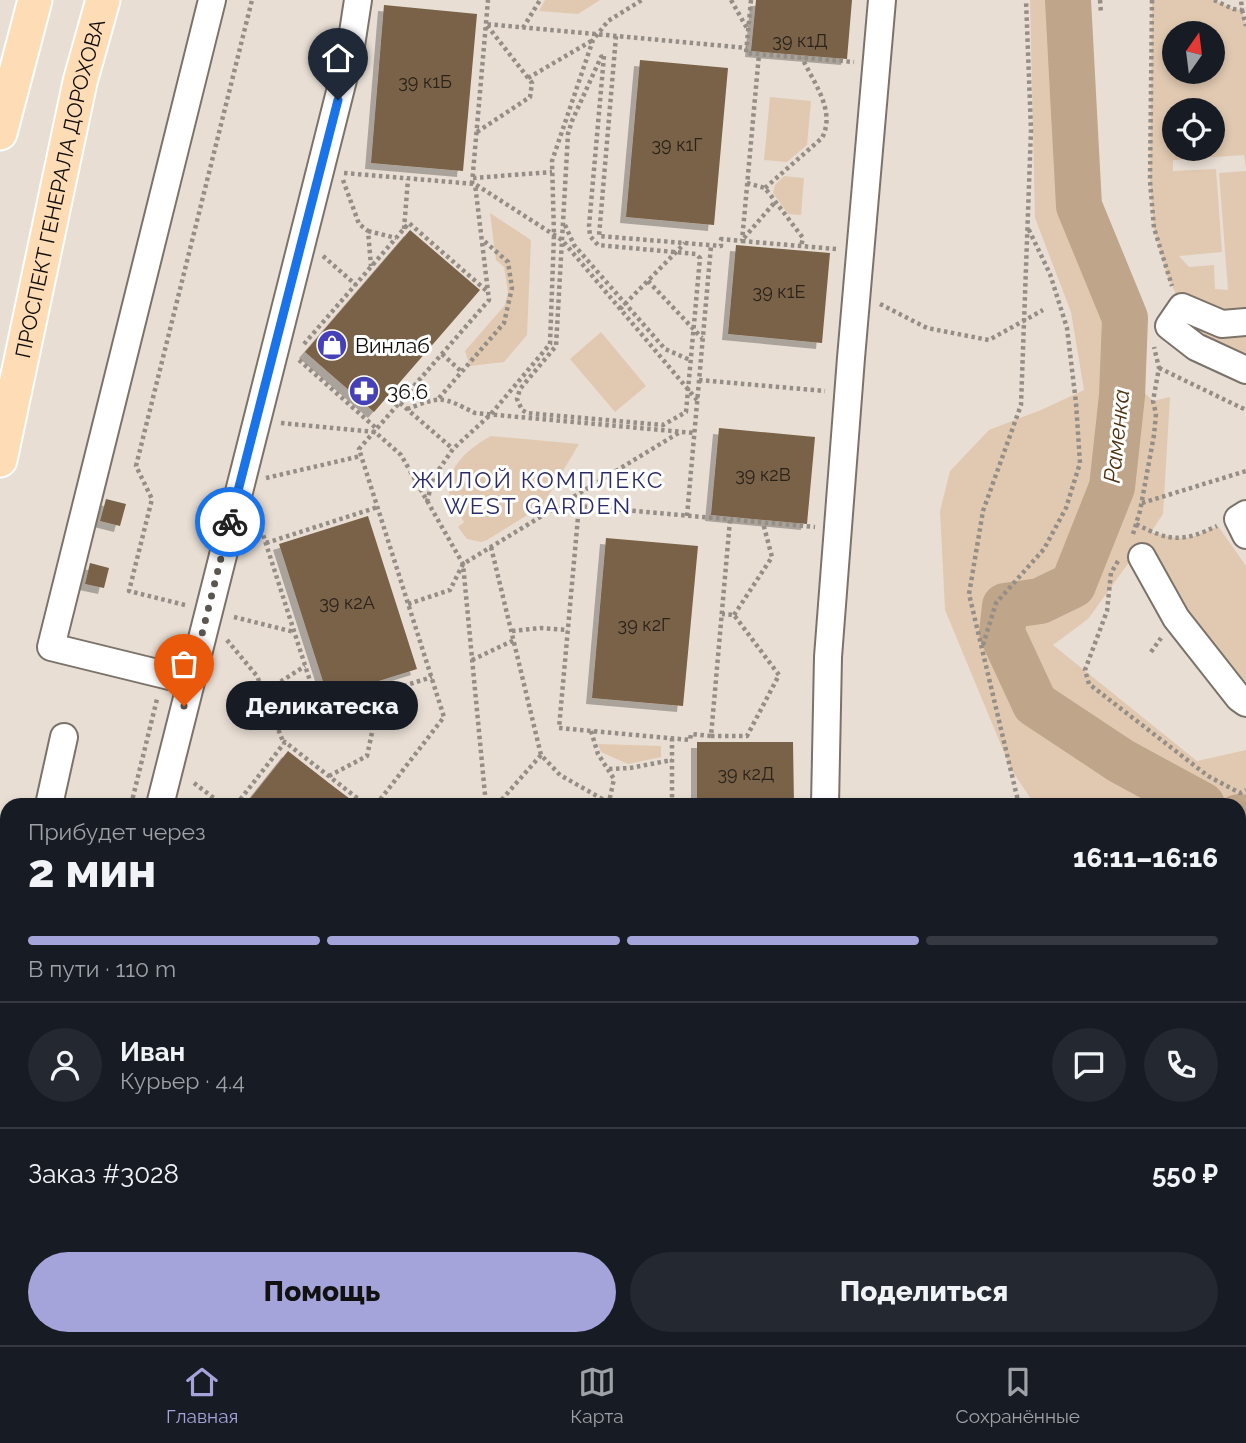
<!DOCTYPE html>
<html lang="ru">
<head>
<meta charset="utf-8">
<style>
	:root { --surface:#171b24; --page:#242831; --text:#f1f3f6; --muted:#9ea1a6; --line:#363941; --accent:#a4a3da }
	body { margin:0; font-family:Raleway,sans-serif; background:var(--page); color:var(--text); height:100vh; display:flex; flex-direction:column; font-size:26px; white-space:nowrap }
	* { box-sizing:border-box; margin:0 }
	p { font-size:23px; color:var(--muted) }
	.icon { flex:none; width:38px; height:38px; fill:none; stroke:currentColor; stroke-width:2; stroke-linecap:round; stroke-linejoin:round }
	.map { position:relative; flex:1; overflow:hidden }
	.sheet { position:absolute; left:0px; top:798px; width:1246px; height:548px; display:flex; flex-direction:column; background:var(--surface); border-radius:21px 21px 0 0; box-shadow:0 4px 10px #0003 }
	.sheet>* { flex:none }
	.needle { width:46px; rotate:14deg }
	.controls { position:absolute; left:1162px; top:21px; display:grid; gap:14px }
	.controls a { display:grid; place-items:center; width:63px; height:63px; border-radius:50%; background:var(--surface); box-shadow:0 4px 10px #0003; font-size:35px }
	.pin { position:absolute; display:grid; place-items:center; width:60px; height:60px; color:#fff; margin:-72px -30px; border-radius:50% 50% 50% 0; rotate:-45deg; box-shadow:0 0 7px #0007 }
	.pin .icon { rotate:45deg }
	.courier { position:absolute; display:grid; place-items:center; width:70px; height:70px; margin:-35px; border:5px solid #1a73e8; border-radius:50%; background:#fff; color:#222; box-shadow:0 2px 9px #0007 }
	.bubble { position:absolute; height:49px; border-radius:24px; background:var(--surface); box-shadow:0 4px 10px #0003; font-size:23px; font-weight:800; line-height:49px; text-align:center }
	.headline em { font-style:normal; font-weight:800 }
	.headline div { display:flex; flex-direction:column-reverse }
	.headline { display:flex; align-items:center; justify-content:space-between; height:119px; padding:0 28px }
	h1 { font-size:46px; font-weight:800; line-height:52px }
	.bar { display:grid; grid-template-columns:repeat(4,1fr); gap:10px 7px; align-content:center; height:84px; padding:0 28px }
	.bar i { height:9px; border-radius:5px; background:var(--line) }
	.bar .on { background:var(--accent) }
	.bar p { grid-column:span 4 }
	.line { display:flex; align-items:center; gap:18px; padding:0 28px; border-top:2px solid var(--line) }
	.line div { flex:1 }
	.round { display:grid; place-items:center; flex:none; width:74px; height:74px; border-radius:37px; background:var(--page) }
	.button { display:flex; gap:14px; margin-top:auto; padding:14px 28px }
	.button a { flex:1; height:80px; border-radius:42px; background:var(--accent); color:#111; font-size:28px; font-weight:800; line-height:80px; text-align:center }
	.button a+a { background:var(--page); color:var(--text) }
	.tabs { display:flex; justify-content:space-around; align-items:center; height:98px; border-top:2px solid var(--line); background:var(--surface); font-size:19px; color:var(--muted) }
	.tabs a { display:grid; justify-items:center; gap:4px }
	.tabs .on { color:var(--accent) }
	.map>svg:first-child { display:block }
	.green { fill:#e1c9b1; fill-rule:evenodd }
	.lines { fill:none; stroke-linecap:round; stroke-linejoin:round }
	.river { stroke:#bfa589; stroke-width:46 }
	.building { fill:#7a6248; filter:url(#shadow) }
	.minor-casing { stroke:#7b736a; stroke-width:30 }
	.major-casing { stroke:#fff; stroke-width:37 }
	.path { stroke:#958e87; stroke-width:4.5; stroke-dasharray:3.5 3.5; stroke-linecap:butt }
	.minor { stroke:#fff; stroke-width:26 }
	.major { stroke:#fedcb5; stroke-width:33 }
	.done { stroke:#5b5650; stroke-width:7; stroke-dasharray:0 12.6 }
	.route { stroke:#1a73e8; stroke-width:9 }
	.labels { text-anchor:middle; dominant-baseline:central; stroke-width:6; stroke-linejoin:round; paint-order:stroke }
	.number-label { font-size:18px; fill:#2a2219 }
	.street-label { font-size:21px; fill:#0f0c09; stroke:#fff }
	.poi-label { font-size:21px; fill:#0f0c09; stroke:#fff; text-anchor:start }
	.water-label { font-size:23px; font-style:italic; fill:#4f320f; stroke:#fff }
	.neighbourhood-label { font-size:23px; letter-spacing:2px; fill:#2b2c67; stroke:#fff }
</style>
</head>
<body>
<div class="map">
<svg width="1246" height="1345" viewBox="0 0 1246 1345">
	<defs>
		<filter id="shadow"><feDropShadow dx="-6" dy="6" stdDeviation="0" flood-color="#0004"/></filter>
	</defs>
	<rect width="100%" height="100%" fill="#e8ded4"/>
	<path class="green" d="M545 0H600L578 14 539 11Z
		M1030 0H1068L1079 206 1125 318 1123 372 1153 401 1170 397 1163 514 1151 532C1185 541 1186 541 1218 526L1246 566V682L1223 655 1140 547 1088 619 1053 645 1197 761 1246 750V949L1239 945V805H1035L1011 769 945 610 940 511 950 471 989 430 1041 410 1084 390 1071 312 1035 218Z
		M1152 0H1214L1233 9 1242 10 1246 26V169L1244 155 1173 160V171L1216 169 1222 252 1179 256 1189 267 1214 265 1215 289 1228 290 1219 173 1246 171V322L1182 307 1167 275 1154 228 1150 181ZM1174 33H1213V72H1174ZM1174 110H1213V149H1174Z
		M770 97 811 101 807 145 787 162 764 160Z
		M784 176 804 178 801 215 788 214 773 193 775 185Z
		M490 213 531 240 527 335 504 362 470 366 465 351 505 305 508 292 504 267 496 260Z
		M1178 313 1207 334 1246 335V370L1196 347Z
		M601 332 646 386 615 412 570 359Z
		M491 436 579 444 542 506 487 540 481 542 467 539 458 527 464 522C460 515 453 506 450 497 442 470 470 447 491 436Z
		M598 744 661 746V757L628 764 601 752Z"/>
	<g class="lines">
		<path class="river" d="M1068 0 1079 206 1125 318 1122 396 1112 487 1073 585 1040 601 1005 606 1002 633 1035 704 1121 761 1202 805
			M1239 817 1246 818"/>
	</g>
	<path class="building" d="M756 0H852L847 59 751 51Z
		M384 5 477 14 463 171 371 163Z
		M640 60 728 68 714 225 626 217Z
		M410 230 480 290 374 412 305 352Z
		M736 245 830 253 822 343 728 334Z
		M719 428 815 437 807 524 711 515Z
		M106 499 126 504 120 526 100 521Z
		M368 516 417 669 328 697 279 544Z
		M606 538 698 546 683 706 592 698Z
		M90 563 109 568 104 588 85 584Z
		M697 742H793L794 805H697Z
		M288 751 329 783 358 805H245Z"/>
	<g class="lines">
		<g class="minor-casing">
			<path id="minor" d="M1246 322 1222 324 1182 307 1169 326 1196 347 1246 370
				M1246 514 1238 519 1246 535
				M1142 557 1176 618 1239 698 1246 703
				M190 681 51 647 212 0
				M49 805 64 737
				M160 805 350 52 358 0
				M825 805 828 657 851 358 882 0
				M1239 1006 1246 1005
				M0 1012 7 982
				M0 1275 7 1277
				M27 1345 29 1339"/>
		</g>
		<g class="major-casing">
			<g id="major">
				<path d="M0 133 35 0"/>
				<path id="s1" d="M0 460 80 82 103 0"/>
			</g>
		</g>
		<path class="path" d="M731 0 748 30
			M751 0 746 53 854 62
			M1100 0 1101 13
			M1152 0 1150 181 1154 228 1172 286
			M1214 0 1233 9 1242 10 1241 0
			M1242 10 1246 26
			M523 28 540 0
			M616 36 599 236 721 246V239L742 241 759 54
			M604 56 589 226 590 236 598 245 696 254 700 258 686 412 663 425 527 413 522 410 517 399 520 389 556 346 568 134 572 121 601 57Z
			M528 78 593 40
			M477 132 530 97 532 83 486 24 747 48
			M344 173 475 184 562 240 697 400
			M473 178 552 172
			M343 180 359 224 368 231 371 266
			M747 183 765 188 803 238 801 246
			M472 184 488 0
			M765 188 822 138C836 111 814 83 802 58
			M565 225 574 245 665 349 690 360
			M404 229 408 179
			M368 231 396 238
			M744 238 775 202
			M742 241 836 249
			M323 256 356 285
			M648 281 702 338
			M880 304 927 328 989 340 1043 310
			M620 309 685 243
			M304 344 409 223 488 292
			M442 354 462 372
			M299 360 377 429
			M1159 368 1246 410
			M699 380 825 391
			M439 398 504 323 512 288 508 262 483 240
			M400 403 453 449
			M407 409C442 396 441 396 475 413L694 433
			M281 423 375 432 401 455 463 564 486 805
			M266 478 361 456
			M427 502 433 478 453 449 491 414 550 344 554 235 552 161 593 40 608 21 642 0
			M1142 503 1246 471
			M687 516 711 246
			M730 520 711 736 691 734 690 740 559 728 579 506 815 527
			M259 522 320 712 432 677
			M1136 524C1170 542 1183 542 1217 526
			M1133 534 1140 511 1154 435 1156 414 1153 401 1159 368 1154 347
			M266 543 378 507
			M491 547 541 755 560 775 613 805
			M1118 561 1111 573 1107 611 1085 670 1089 684 1208 776 1240 793 1246 790
			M408 604 450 590 463 564 680 432
			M185 605 129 591 152 499 136 466 252 0
			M734 615 772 557 763 523
			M234 617 294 632
			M512 631 541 628 568 630
			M227 640 257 676 284 744
			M983 645 996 603 1044 549 1066 508 1080 463 1076 403 1067 328 1050 274 1028 228
			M1151 652 1161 638
			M472 660 514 640
			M263 693 305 666
			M591 731 598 754 614 779 609 802
			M711 736H747L779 675 734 615 722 614
			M672 738V805
			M609 769 630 768 672 760
			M329 776 367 756 373 728 398 716 401 711 392 690
			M194 783 223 805
			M131 805 157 699
			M236 805 285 742 366 805
			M376 805 444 717 359 449 489 300 475 184
			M497 805 541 755
			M1019 805 969 594 983 511 1021 405 1031 130 1026 0
			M0 1242 7 1244
			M61 1345 62 1339"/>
		<use href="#minor" class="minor"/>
		<use href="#major" class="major"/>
	</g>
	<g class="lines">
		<path class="done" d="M184 706 230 522"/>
		<path class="route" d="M230 522 338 100"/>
	</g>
	<defs>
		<g id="shop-disc" transform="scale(1.575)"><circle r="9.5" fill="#4641b7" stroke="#fff"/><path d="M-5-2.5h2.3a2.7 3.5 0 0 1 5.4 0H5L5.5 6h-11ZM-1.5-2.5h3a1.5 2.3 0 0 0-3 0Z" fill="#fff"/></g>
		<g id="pharmacy-disc" transform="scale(1.575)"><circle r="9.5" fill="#4641b7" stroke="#fff"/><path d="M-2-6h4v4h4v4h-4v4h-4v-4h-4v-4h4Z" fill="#fff"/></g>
	</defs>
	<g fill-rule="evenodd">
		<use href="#shop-disc" x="332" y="345"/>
		<use href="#pharmacy-disc" x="364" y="391"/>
	</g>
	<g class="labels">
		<g class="number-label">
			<text x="800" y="40">39 к1Д</text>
			<text x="425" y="81">39 к1Б</text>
			<text x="677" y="144">39 к1Г</text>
			<text x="779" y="291">39 к1Е</text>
			<text x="763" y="474">39 к2В</text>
			<text x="347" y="602">39 к2А</text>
			<text x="644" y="624">39 к2Г</text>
			<text x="746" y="773">39 к2Д</text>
		</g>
		<g class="street-label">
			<text stroke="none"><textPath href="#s1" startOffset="278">ПРОСПЕКТ ГЕНЕРАЛА ДОРОХОВА</textPath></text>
		</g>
		<g class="poi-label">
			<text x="355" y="345">Винлаб</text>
			<text x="387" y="391">36,6</text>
		</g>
		<g class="water-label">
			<text transform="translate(1116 436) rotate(-84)">Раменка</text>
		</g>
		<g class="neighbourhood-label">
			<text x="538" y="479">ЖИЛОЙ КОМПЛЕКС<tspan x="538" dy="26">WEST GARDEN</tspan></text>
		</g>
	</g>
</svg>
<div class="controls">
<a><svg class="needle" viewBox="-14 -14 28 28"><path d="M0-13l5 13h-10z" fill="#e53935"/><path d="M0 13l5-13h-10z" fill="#9ea1a6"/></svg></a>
<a><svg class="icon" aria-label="locate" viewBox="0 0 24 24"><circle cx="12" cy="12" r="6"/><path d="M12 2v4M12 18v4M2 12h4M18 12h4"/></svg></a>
</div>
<div class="pin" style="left:184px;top:706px;background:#ea580c"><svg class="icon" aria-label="bag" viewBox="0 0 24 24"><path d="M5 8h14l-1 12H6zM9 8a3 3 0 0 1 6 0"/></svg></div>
<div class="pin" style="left:338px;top:100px;background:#1f2937"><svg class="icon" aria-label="home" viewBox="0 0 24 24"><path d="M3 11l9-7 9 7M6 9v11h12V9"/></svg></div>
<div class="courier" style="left:230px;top:522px"><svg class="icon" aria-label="bike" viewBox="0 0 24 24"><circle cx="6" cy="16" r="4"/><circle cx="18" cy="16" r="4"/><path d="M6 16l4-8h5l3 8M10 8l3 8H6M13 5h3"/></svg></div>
<div class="bubble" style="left:226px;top:681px;width:192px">Деликатеска</div>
<section class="sheet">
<div class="headline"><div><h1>2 мин</h1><p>Прибудет через</p></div><em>16:11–16:16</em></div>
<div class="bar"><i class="on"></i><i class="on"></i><i class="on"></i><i></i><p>В пути · 110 m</p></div>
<div class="line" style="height:126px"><a class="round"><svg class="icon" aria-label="person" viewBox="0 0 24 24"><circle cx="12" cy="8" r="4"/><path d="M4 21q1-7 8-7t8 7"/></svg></a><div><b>Иван</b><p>Курьер · 4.4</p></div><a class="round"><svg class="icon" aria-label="chat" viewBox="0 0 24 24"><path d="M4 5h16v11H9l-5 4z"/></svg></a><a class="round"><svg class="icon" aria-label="phone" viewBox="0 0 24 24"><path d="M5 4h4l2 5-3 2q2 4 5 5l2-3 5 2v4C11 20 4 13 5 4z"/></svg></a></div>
<div class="line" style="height:91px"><div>Заказ #3028</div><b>550 ₽</b></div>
<div class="button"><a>Помощь</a><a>Поделиться</a></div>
</section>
</div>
<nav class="tabs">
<a class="on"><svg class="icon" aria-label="home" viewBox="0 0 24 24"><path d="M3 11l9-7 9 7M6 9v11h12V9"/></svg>Главная</a>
<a><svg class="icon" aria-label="map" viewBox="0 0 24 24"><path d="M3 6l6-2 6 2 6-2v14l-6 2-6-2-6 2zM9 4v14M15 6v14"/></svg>Карта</a>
<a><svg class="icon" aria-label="saved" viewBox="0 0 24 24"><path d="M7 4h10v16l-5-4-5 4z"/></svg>Сохранённые</a>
</nav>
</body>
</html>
